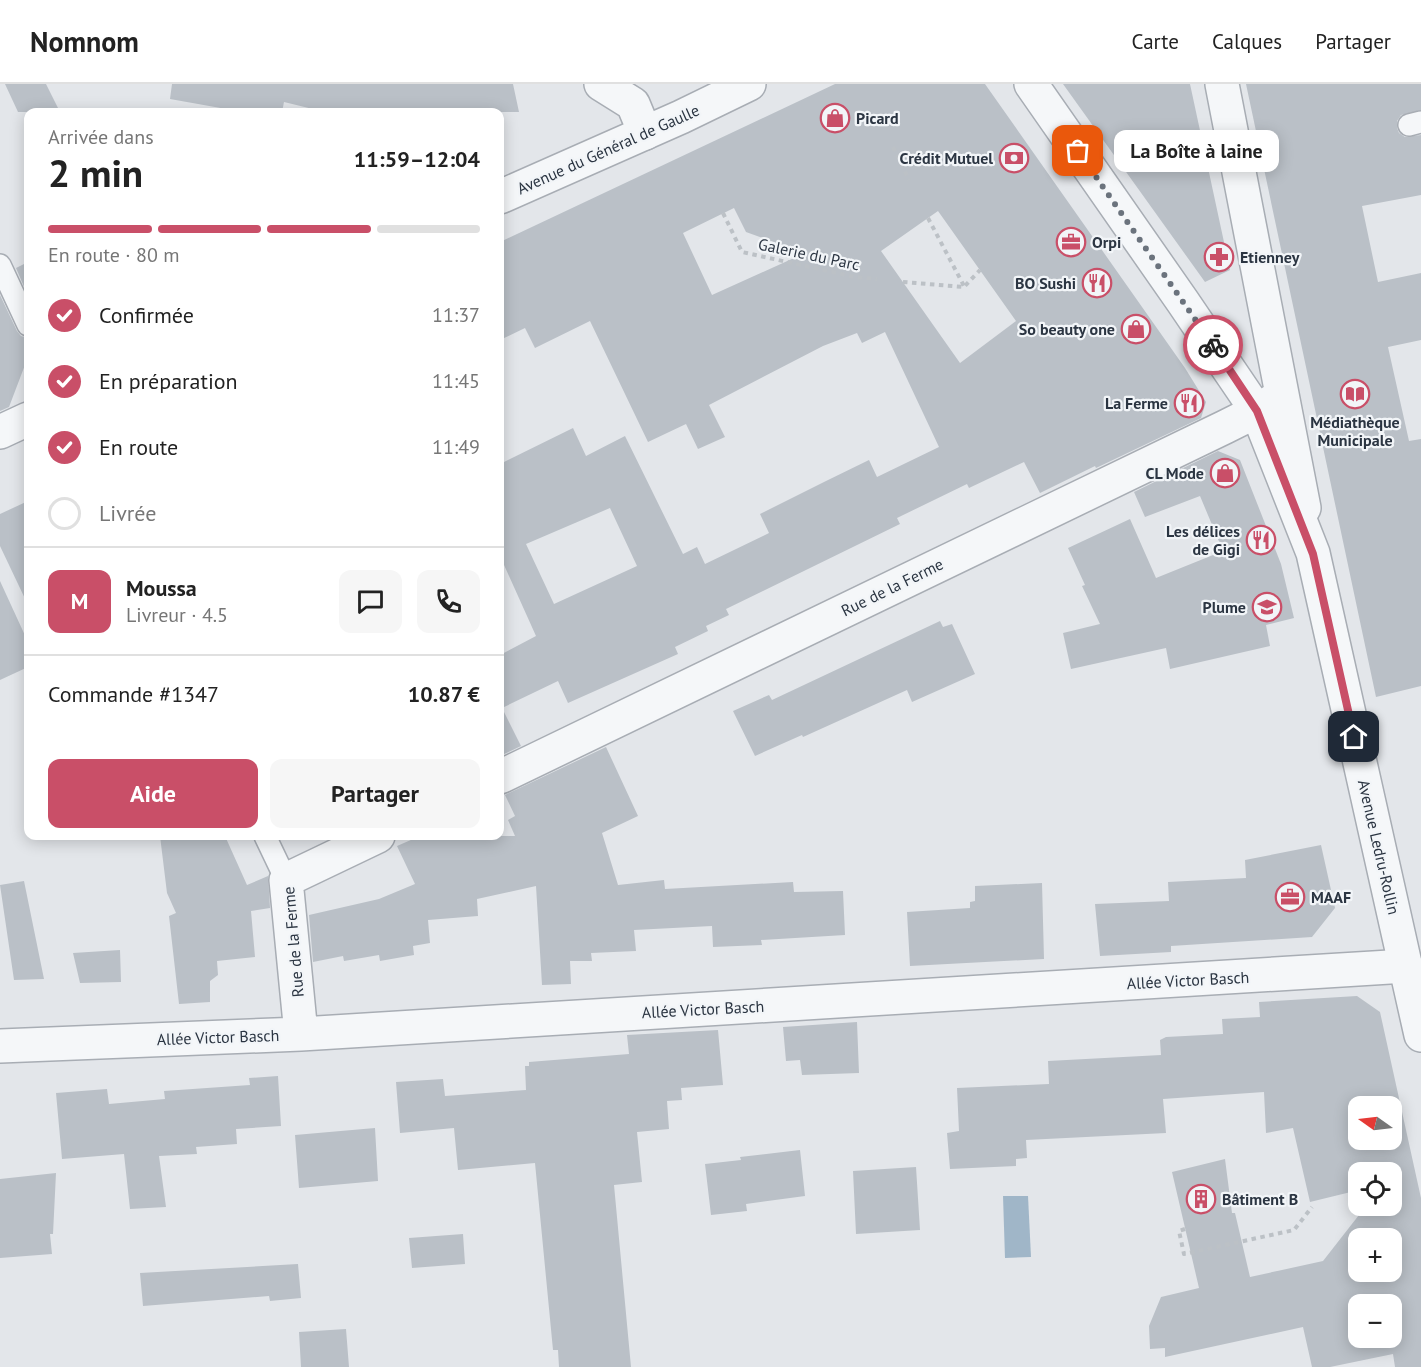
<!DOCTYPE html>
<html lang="fr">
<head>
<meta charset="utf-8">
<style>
	:root { --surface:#fff; --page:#f6f6f6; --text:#222; --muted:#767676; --line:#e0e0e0; --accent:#c94f68 }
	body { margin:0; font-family:"PT Sans",sans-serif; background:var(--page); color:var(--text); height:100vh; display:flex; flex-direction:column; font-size:22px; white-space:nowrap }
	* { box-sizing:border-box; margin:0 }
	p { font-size:20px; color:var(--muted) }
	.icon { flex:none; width:33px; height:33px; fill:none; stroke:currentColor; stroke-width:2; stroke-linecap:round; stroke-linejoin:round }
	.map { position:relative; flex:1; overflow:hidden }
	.drawer { position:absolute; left:24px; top:24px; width:480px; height:732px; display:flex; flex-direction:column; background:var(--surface); border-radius:12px; box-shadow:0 3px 15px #0003 }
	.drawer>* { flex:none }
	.needle { width:39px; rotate:284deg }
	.tools { position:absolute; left:1348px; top:1012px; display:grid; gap:12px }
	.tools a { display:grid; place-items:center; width:54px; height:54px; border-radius:12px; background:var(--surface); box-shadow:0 3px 15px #0003; font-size:30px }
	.pin { position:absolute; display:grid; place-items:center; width:51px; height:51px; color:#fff; margin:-26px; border-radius:12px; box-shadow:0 3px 9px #0006 }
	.courier { position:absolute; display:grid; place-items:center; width:60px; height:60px; margin:-30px; border:4px solid #c94f68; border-radius:50%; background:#fff; color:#222; box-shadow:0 2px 8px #0007 }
	.bubble { position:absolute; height:42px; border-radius:12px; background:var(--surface); box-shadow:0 3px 15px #0003; font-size:20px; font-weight:800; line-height:42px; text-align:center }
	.overview em { font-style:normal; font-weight:800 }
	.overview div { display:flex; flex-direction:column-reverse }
	.overview { display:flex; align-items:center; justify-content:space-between; height:102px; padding:0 24px }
	h1 { font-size:39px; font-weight:800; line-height:45px }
	.bar { display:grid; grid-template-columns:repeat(4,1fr); gap:9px 6px; align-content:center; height:72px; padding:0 24px }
	.bar i { height:8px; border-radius:4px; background:var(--line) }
	.bar .current { background:var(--accent) }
	.bar p { grid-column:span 4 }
	.line { display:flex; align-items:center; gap:15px; padding:0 24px; border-top:2px solid var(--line) }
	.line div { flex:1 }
	.round { display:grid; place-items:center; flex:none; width:63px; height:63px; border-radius:12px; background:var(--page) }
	ol { padding:0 24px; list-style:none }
	li { display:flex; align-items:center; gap:18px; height:66px }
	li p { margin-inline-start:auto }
	li .icon { padding:6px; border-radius:50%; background:var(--accent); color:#fff; stroke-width:4 }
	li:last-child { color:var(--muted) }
	li i { width:33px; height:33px; border:3px solid var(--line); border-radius:50% }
	.primary-button { display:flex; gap:12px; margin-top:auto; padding:12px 24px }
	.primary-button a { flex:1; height:69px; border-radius:12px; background:var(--accent); color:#fff; font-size:24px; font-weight:800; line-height:69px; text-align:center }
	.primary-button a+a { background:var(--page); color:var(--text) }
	header { display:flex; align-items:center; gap:36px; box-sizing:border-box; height:84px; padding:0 30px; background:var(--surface); border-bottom:2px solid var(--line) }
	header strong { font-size:28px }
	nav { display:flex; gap:33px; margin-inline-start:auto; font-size:21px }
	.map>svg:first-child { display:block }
	.water { fill:#a0b6c8 }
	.building { fill:#bac0c7; fill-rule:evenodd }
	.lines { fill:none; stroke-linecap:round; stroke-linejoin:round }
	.service-casing { stroke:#a8adb4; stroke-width:24 }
	.minor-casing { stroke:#a8adb4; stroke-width:36 }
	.tertiary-casing { stroke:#a8adb4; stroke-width:36 }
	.path { stroke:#bcc1c6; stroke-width:4; stroke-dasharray:4.5 4.5; stroke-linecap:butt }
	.service { stroke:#f5f7f9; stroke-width:21 }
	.minor { stroke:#f5f7f9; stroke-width:33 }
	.tertiary { stroke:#f5f7f9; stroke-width:33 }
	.done { stroke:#6b737d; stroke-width:6; stroke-dasharray:0 10.8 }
	.route { stroke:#c94f68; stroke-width:8 }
	.labels { text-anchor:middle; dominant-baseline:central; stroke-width:4.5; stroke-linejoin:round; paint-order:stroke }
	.poi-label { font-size:16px; font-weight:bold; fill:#2b3542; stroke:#f2f5f8; text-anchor:end }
	.street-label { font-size:16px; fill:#2b3542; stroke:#f2f5f8 }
</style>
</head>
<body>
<header>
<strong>Nomnom</strong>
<nav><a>Carte</a><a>Calques</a><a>Partager</a></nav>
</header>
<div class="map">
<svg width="1421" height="1283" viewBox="0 0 1421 1283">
	<rect width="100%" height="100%" fill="#e3e6ea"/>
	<path class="water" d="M1003 1112H1028L1031 1173 1005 1174Z"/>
	<path class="building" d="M5 0H46L60 28H18Z
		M172 0H513L519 28H325L284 18 282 28H243L170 15Z
		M835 0H985L1185 284 1206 318 1201 334 1096 384 1095 382 1040 409 1024 378 969 404 967 400 897 434 900 440 726 525 729 531 706 542 708 547 675 563 678 570 568 619 558 597 502 624 521 662 500 672V571L536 552 500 472V380L573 344 586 372 625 352 683 470 697 463 705 480 769 449 760 430 826 397 869 376 877 393 939 363 885 248 862 259 857 249 823 262 709 321 725 353 698 365 686 340 648 358 590 237 535 264 525 244 500 256V158ZM734 124 746 148 805 169 712 211 683 149ZM938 127 1016 237 960 279 881 167ZM610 424 637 482 554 520 526 460Z
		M1063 0H1190L1230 186 1205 198Z
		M1246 0H1421V26L1401 31 1397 37V44L1399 49 1405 53 1421 51V111L1362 122 1378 198 1421 189V256L1388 263 1409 357 1421 355V602L1376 613Z
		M28 178V212L16 184Z
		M0 211 17 247 21 252 28 254V273L9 323 0 327Z
		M1218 367 1240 376 1281 480 1294 534 1266 541 1270 562 1170 585 1166 564 1071 585 1063 549 1100 540 1082 502 1085 501 1068 464 1130 435 1156 494 1223 467 1200 412 1145 433 1134 408Z
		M28 417V521L0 462V430Z
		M0 497 28 558V583L0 596Z
		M940 537 943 543 952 540 975 590 912 618 907 606 803 653 802 651 755 672 733 627 769 611 772 616Z
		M606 663 638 732 602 749 618 801 664 796 665 805 793 798 794 808 843 807 845 851 761 856 762 861 713 863 712 842 634 846 636 867 591 869 592 877H570L571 900 542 901 536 802 477 815 478 832 428 836 430 859 413 862 414 871 380 877 379 871 344 877 343 872 313 878 309 831 379 815 415 800 397 762 420 752H515L508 736 515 732 505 711Z
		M160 752H225L247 801 268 792 270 824 251 827 255 873 217 877 218 891 210 897V918L179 920 169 832 176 829 167 809Z
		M1321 761 1335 824 1312 853 1171 862V868L1100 872 1095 820 1169 817 1168 798 1246 794 1245 776Z
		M24 797 44 895 14 896 0 801Z
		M1042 799 1044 875 910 882 907 828 970 824V818L975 817V802Z
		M120 866 121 898 80 899 73 869Z
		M1357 912 1380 928 1421 1114V1283H1395L1393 1270 1330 1283H1312L1303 1243 1165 1273V1264L1150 1265 1149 1242 1161 1213 1199 1204 1172 1088 1225 1075 1232 1129H1235L1250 1193 1323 1177 1366 1122H1392V1089H1359V1106L1310 1118 1293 1044 1266 1049 1264 1008 1163 1015 1166 1049 1026 1056 1027 1074 1016 1075V1082L950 1085 947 1049 959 1047 957 1004 1049 1000 1048 977 1161 971 1160 956 1166 953 1223 950 1222 935 1260 933 1259 918ZM1359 1023H1392V1056H1359ZM1359 1155H1392V1188H1359ZM1359 1221H1392V1254H1359Z
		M857 938 859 989 802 991 800 976 786 977 783 943Z
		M718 946 723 1001 681 1004 682 1016 667 1017 669 1045 637 1048 642 1098 614 1101 631 1283H559L558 1266H553L535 1079 458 1086 454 1044 400 1049 396 998 443 995 445 1012 526 1006 525 982H529V978L629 970 627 951Z
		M278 992 281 1042 236 1045 237 1060 196 1063 197 1070 159 1072 166 1123 130 1125 124 1070 62 1075 56 1009 107 1005 109 1020 165 1015 164 1007 250 1001 249 994Z
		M375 1044 378 1097 299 1104 295 1051Z
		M800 1066 805 1112 746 1120 747 1127 711 1131 705 1080 741 1076 740 1073Z
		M916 1083 920 1146 856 1150 853 1087Z
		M56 1089 53 1150H50L52 1170 0 1174V1095Z
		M463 1150 465 1180 412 1184 409 1154Z
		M298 1180 301 1214 270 1217 269 1212 143 1222 140 1189Z
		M346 1245 349 1283H301L299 1248Z"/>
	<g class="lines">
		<g class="service-casing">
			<path id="service" d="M1409 41 1421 38
				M0 181 28 241
				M265 752 286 796"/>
		</g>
		<g class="minor-casing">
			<path id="minor" d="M601 0 633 20 645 49
				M1222 0 1304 424
				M500 693 1225 343 1257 327 1282 311
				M301 950 286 796 378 752
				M0 962 301 950 1406 882"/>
		</g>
		<g class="tertiary-casing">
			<path id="tertiary" d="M1031 0 1183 218 1257 327 1313 469 1421 951
				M500 113 681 33 749 0
				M0 348 28 335"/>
		</g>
		<path class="path" d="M893 63 909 96
			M723 129 742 168 855 193 877 195
			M928 134 964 202
			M903 198 964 203 980 186
			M1185 1145 1179 1147 1184 1170 1294 1146 1312 1123"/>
		<use href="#service" class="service"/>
		<use href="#minor" class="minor"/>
		<use href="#tertiary" class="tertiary"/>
	</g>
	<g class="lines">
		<path class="done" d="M1078 67 1213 261"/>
		<path class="route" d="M1213 261 1257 327 1313 470 1354 653"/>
	</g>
	<defs>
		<g id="shop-ring" transform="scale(1.5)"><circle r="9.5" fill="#f2f5f8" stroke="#c94f68" stroke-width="1.5"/><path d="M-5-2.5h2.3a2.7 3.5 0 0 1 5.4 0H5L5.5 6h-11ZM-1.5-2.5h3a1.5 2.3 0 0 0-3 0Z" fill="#c94f68"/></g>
		<g id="bank-ring" transform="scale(1.5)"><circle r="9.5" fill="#f2f5f8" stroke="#c94f68" stroke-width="1.5"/><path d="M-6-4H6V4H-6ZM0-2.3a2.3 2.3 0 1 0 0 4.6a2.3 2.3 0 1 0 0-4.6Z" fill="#c94f68"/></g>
		<g id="office-ring" transform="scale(1.5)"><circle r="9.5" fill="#f2f5f8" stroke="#c94f68" stroke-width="1.5"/><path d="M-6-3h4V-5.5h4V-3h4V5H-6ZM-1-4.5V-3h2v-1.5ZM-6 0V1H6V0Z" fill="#c94f68"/></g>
		<g id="pharmacy-ring" transform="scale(1.5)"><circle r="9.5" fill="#f2f5f8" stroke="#c94f68" stroke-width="1.5"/><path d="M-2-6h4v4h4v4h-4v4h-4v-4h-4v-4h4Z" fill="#c94f68"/></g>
		<g id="restaurant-ring" transform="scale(1.5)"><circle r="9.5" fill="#f2f5f8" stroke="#c94f68" stroke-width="1.5"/><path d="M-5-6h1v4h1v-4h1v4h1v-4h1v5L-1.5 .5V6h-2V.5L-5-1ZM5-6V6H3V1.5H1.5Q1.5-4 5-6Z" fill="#c94f68"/></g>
		<g id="library-ring" transform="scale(1.5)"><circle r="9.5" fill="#f2f5f8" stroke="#c94f68" stroke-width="1.5"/><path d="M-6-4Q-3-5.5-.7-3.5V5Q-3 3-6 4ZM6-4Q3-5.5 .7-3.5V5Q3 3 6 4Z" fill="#c94f68"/></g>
		<g id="school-ring" transform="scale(1.5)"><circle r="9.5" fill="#f2f5f8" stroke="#c94f68" stroke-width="1.5"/><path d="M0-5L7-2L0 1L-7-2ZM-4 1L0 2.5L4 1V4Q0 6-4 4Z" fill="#c94f68"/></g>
		<g id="building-ring" transform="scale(1.5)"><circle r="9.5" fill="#f2f5f8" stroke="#c94f68" stroke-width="1.5"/><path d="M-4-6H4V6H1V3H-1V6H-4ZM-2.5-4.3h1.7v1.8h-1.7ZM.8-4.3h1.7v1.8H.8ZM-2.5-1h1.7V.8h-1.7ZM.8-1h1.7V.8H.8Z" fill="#c94f68"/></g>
	</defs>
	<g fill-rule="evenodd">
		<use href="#shop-ring" x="835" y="34"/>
		<use href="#bank-ring" x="1014" y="74"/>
		<use href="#office-ring" x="1071" y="158"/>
		<use href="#pharmacy-ring" x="1219" y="173"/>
		<use href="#restaurant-ring" x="1097" y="199"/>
		<use href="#shop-ring" x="1136" y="245"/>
		<use href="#library-ring" x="1355" y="310"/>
		<use href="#restaurant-ring" x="1189" y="319"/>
		<use href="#shop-ring" x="1225" y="389"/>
		<use href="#restaurant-ring" x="1261" y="456"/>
		<use href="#school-ring" x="1267" y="523"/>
		<use href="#office-ring" x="1290" y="813"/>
		<use href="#building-ring" x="1201" y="1115"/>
	</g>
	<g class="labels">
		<g class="poi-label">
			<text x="856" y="34" text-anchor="start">Picard</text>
			<text x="993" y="74">Crédit Mutuel</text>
			<text x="1092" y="158" text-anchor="start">Orpi</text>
			<text x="1240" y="173" text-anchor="start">Etienney</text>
			<text x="1076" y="199">BO Sushi</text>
			<text x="1115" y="245">So beauty one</text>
			<text x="1168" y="319">La Ferme</text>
			<text x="1355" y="338" text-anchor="middle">Médiathèque<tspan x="1355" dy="18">Municipale</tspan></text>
			<text x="1204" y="389">CL Mode</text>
			<text x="1240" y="447">Les délices<tspan x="1240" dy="18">de Gigi</tspan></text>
			<text x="1246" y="523">Plume</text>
			<text x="1311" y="813" text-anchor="start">MAAF</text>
			<text x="1222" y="1115" text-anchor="start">Bâtiment B</text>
		</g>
		<g class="street-label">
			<text transform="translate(608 65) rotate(-24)">Avenue du Général de Gaulle</text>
			<text transform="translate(809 170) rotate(12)">Galerie du Parc</text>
			<text transform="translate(892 503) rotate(-26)">Rue de la Ferme</text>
			<text transform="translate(1379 763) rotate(77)">Avenue Ledru-Rollin</text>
			<text transform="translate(293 858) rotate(-95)">Rue de la Ferme</text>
			<text transform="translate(1188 896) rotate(-3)">Allée Victor Basch</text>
			<text transform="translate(703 925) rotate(-3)">Allée Victor Basch</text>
			<text transform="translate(218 953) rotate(-2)">Allée Victor Basch</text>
		</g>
	</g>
</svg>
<div class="tools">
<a><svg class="needle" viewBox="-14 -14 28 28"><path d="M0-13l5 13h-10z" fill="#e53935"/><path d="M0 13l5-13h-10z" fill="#767676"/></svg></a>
<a><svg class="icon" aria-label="locate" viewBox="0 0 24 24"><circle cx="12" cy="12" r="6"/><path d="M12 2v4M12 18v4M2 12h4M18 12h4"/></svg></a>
<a>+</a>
<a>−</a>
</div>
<div class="pin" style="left:1078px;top:67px;background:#ea580c"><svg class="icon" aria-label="bag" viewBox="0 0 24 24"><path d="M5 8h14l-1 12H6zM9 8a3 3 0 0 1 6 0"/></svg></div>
<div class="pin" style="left:1354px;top:653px;background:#1f2937"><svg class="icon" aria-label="home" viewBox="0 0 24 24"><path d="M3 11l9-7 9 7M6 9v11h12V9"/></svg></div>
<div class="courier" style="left:1213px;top:261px"><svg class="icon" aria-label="bike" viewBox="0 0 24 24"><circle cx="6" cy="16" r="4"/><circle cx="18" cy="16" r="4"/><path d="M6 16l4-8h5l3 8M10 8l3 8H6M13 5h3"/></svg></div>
<div class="bubble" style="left:1114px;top:46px;width:165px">La Boîte à laine</div>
<section class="drawer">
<div class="overview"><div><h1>2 min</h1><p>Arrivée dans</p></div><em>11:59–12:04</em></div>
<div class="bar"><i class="current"></i><i class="current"></i><i class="current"></i><i></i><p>En route · 80 m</p></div>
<ol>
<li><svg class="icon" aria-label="check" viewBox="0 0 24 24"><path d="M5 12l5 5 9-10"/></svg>Confirmée<p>11:37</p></li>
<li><svg class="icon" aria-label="check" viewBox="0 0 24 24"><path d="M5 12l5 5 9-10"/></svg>En préparation<p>11:45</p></li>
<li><svg class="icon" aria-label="check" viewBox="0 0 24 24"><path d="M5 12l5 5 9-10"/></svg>En route<p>11:49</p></li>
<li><i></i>Livrée</li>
</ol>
<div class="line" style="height:108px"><b class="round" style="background:var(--accent);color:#fff">M</b><div><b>Moussa</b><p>Livreur · 4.5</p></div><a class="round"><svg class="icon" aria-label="chat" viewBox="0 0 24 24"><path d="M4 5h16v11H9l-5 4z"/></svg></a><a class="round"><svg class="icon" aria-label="phone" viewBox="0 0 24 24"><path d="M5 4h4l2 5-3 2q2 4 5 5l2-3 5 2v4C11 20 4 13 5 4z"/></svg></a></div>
<div class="line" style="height:78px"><div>Commande #1347</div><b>10.87 €</b></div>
<div class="primary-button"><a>Aide</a><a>Partager</a></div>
</section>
</div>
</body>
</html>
